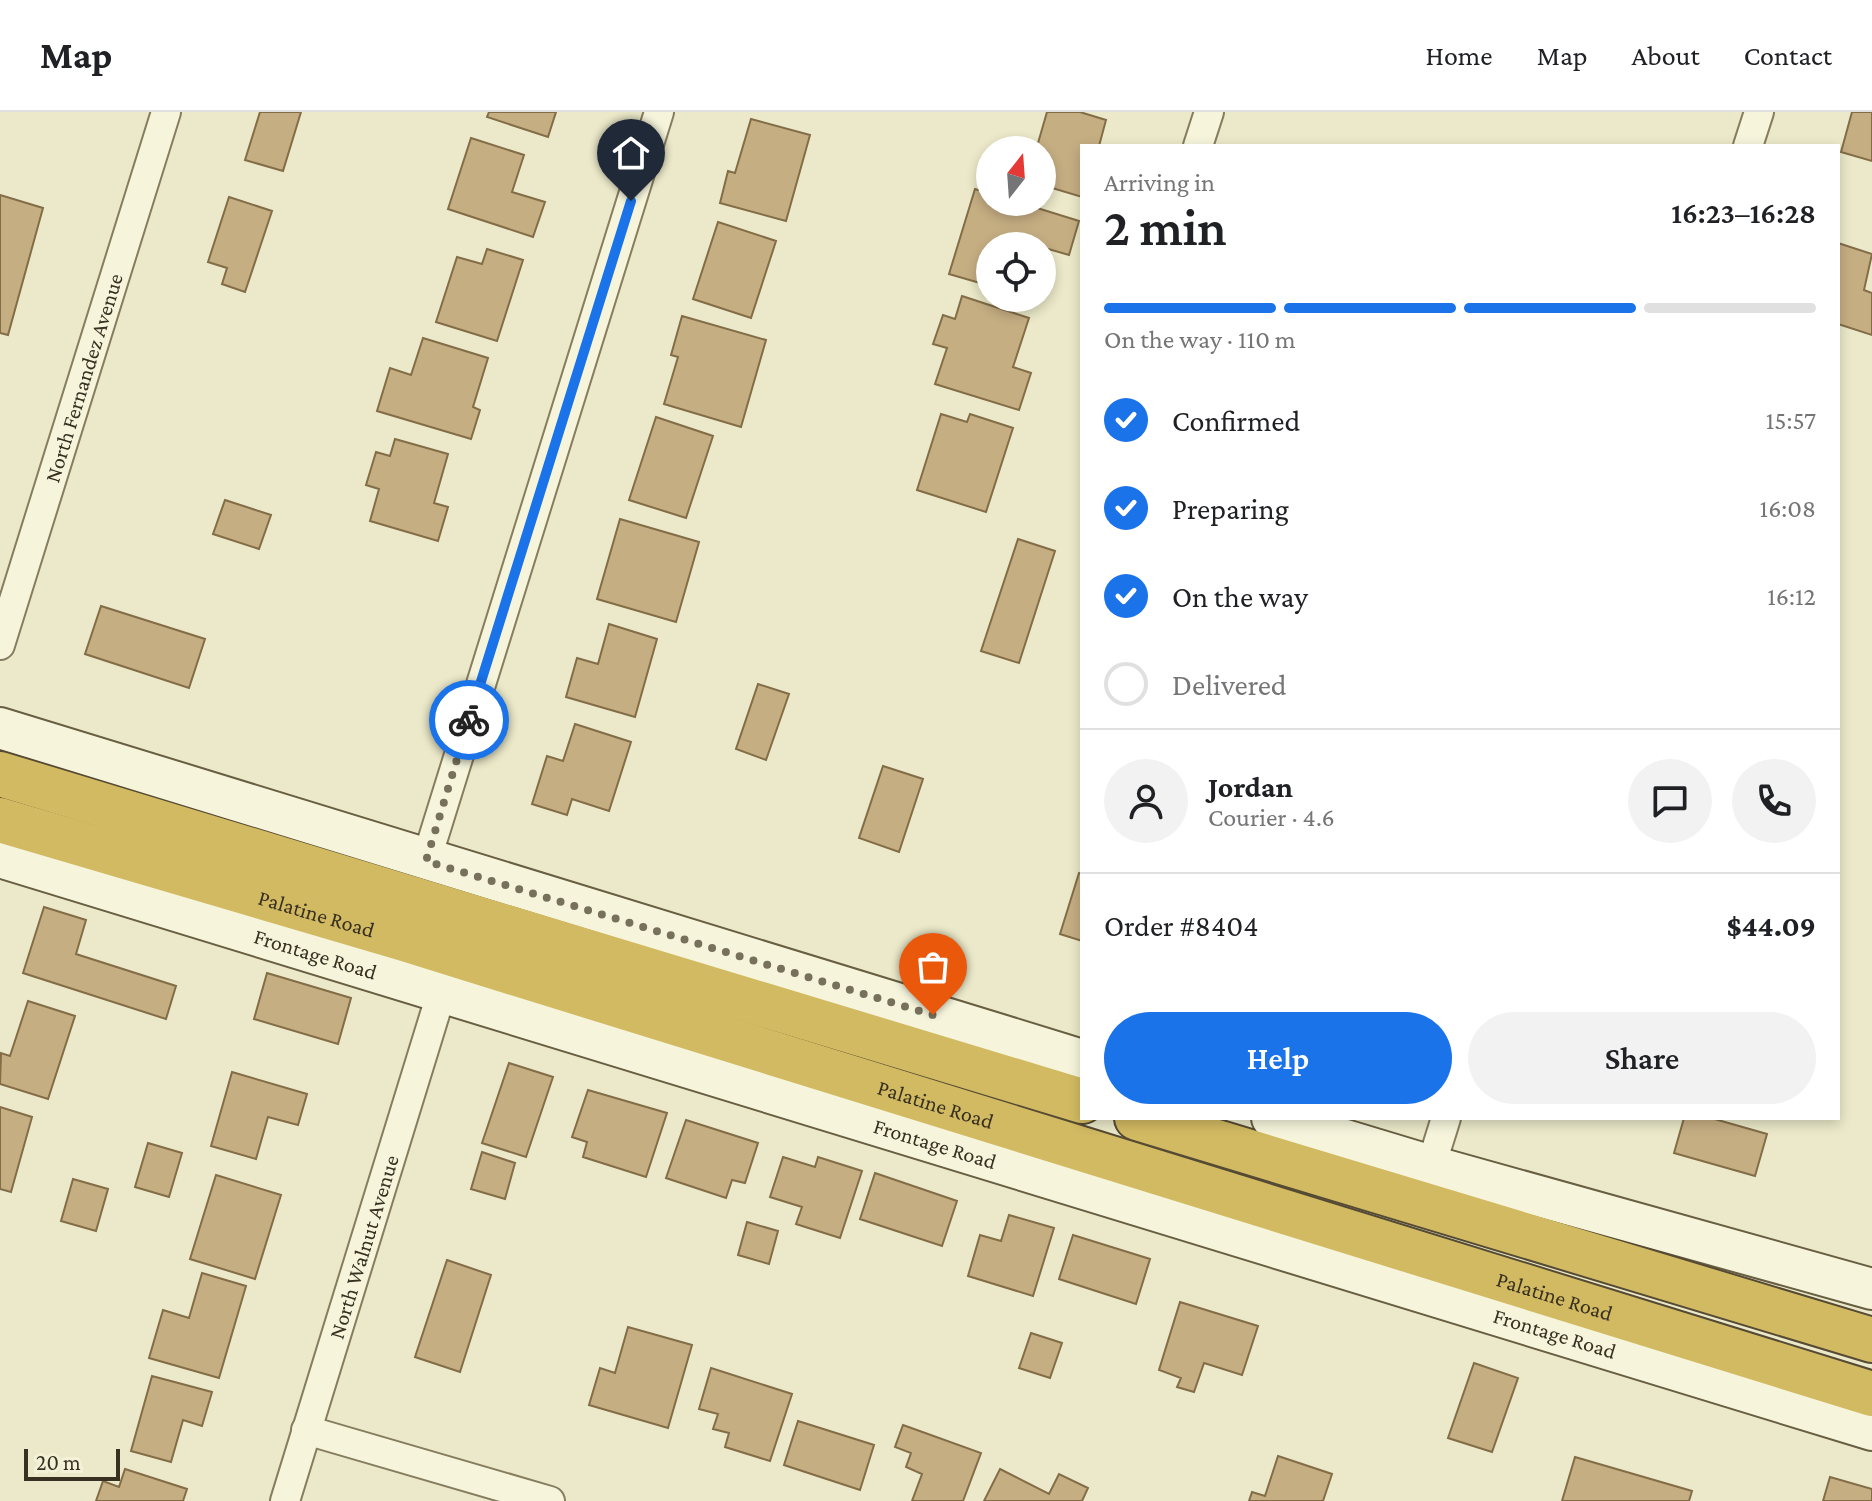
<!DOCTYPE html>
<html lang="en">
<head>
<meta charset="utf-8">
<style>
	:root { --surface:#fff; --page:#f2f2f2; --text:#202124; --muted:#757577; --line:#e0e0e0; --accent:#1a73e8 }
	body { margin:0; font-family:"Crimson Pro",serif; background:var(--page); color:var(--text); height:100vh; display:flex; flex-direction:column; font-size:30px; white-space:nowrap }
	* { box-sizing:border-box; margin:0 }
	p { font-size:26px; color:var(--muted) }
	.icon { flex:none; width:44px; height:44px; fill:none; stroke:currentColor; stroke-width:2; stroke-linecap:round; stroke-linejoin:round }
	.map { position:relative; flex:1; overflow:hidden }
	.panel { position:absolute; left:1080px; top:32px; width:760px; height:976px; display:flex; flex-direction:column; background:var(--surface); border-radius:0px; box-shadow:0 4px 12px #0003 }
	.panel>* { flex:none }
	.needle { width:52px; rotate:17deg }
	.tools { position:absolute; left:976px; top:24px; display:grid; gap:16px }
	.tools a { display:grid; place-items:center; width:80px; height:80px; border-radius:50%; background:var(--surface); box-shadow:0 4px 12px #0003; font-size:40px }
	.scale { position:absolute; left:24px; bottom:20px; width:96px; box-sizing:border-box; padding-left:8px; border:4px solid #383121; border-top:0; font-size:22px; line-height:28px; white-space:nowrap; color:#383121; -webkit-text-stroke:6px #f3f2d8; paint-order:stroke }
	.pin { position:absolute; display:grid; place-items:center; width:68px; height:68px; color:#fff; margin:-82px -34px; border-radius:50% 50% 50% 0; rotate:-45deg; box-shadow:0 0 8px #0007 }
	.pin .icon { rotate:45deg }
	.courier { position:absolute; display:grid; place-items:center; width:80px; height:80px; margin:-40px; border:6px solid #1a73e8; border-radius:50%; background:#fff; color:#222; box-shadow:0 2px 10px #0007 }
	.overview em { font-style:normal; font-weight:600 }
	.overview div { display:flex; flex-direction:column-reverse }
	.overview { display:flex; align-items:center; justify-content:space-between; height:136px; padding:0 24px }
	h1 { font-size:52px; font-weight:600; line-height:60px }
	.bar { display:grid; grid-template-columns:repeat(4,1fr); gap:12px 8px; align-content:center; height:96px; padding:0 24px }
	.bar i { height:10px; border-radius:6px; background:var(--line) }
	.bar .on { background:var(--accent) }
	.bar p { grid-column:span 4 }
	.line { display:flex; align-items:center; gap:20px; padding:0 24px; border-top:2px solid var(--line) }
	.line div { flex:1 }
	.round { display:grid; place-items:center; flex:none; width:84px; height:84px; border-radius:42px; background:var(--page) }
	ol { padding:0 24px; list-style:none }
	li { display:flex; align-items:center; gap:24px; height:88px }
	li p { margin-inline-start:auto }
	li .icon { padding:8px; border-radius:50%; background:var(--accent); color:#fff; stroke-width:4 }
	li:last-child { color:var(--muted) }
	li i { width:44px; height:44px; border:4px solid var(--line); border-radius:50% }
	.action { display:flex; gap:16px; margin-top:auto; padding:16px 24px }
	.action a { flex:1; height:92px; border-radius:48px; background:var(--accent); color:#fff; font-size:32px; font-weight:600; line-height:92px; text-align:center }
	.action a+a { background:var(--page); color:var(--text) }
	header { display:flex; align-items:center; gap:48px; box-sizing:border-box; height:112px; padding:0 40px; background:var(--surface); border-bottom:2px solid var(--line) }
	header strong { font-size:38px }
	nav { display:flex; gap:44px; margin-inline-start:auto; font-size:28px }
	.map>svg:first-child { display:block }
	.building { fill:#c6ae83; stroke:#836d47; stroke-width:2 }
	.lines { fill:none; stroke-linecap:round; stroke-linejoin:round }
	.street-casing { stroke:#867d5f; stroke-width:32 }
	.secondary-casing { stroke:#685e42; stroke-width:44 }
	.highway-casing { stroke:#554a33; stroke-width:48 }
	.street { stroke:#f6f5dc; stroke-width:28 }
	.secondary { stroke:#f6f5dc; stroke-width:40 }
	.highway { stroke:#d2ba62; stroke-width:44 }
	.done { stroke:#77715c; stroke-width:8; stroke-dasharray:0 14.4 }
	.route { stroke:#1a73e8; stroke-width:10 }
	.labels { text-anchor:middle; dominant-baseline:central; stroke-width:6; stroke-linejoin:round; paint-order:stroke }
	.street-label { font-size:22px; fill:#383121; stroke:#f3f2d8 }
</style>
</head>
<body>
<header>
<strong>Map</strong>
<nav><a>Home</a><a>Map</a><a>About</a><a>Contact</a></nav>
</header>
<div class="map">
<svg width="1872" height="1389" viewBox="0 0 1872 1389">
	<rect width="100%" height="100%" fill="#ebe9c9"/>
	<path class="building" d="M260 0H301L283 59 245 48Z
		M489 0H556L548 25 487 5Z
		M1047 0H1080L1106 8 1099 34H1082V85L1042 73V38H1036Z
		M1852 0H1872V49L1841 40Z
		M751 7 810 23 786 109 720 91 728 59 735 61Z
		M471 26 524 43 512 80 545 90 533 125 448 97Z
		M975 77 990 82V90H1018L1079 109 1069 143 1045 136 1042 145V134H990V174L949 162Z
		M0 83 43 96 8 223 0 221Z
		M229 85 272 99 245 180 222 172 227 156 208 150Z
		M718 110 776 129 751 206 693 187Z
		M1838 131 1872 142 1864 178 1872 181V223L1838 212Z
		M487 137 523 148 497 229 436 210 457 145 482 152Z
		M962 184 1029 206 1013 255 1031 261 1019 298 935 272 947 236 933 232 943 203 955 207Z
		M682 204 766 228 741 315 664 292 678 245 671 243Z
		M423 226 488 246 473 295 480 298 471 327 377 299 390 256 411 263Z
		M941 302 967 310 970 302 1013 316 986 400 917 378Z
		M656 305 713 324 686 406 629 388Z
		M395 327 448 342 434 391 448 395 438 429 370 409 379 377 366 373 376 340 390 344Z
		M225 388 271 403 259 437 213 422Z
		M620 407 699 430 676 510 597 487Z
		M1018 427 1055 439 1019 551 981 539Z
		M101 494 205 527 189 576 85 542Z
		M609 512 657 527 635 605 566 585 577 546 598 552Z
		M758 572 789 582 766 648 736 637Z
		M575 612 631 630 609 699 572 687 567 703 532 692 547 644 563 649Z
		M883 654 923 667 899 740 859 726Z
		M1079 761 1082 762V829L1060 822Z
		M44 795 86 808 76 842 176 874 166 907 23 861Z
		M267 861 351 886 338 932 254 907Z
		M28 889 75 904 48 987 0 972 1 941 10 944Z
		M509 951 553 965 526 1045 482 1031Z
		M232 960 307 982 298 1013 268 1005 256 1047 211 1034Z
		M588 978 667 1001 646 1065 583 1045 587 1030 572 1025Z
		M0 995 32 1005 11 1080 0 1077Z
		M1684 1006H1711L1767 1022 1755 1064 1674 1041Z
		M686 1008 758 1031 745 1071 732 1068 726 1086 666 1066Z
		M148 1031 182 1041 169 1085 135 1075Z
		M482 1040 515 1051 505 1087 471 1077Z
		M783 1045 815 1055 818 1045 862 1059 840 1126 796 1112 802 1095 770 1085Z
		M875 1061 957 1089 942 1134 860 1107Z
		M216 1063 281 1083 255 1167 190 1147Z
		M73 1067 108 1077 96 1119 61 1109Z
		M1009 1103 1054 1116 1033 1184 968 1164 980 1123 1001 1129Z
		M747 1110 778 1119 769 1152 738 1143Z
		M1073 1123 1150 1147 1136 1192 1059 1167Z
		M447 1148 491 1163 460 1260 415 1245Z
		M202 1161 246 1174 219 1266 149 1246 163 1198 189 1206Z
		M1180 1190 1258 1214 1242 1263 1204 1251 1194 1280 1177 1275 1181 1266 1159 1258Z
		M628 1215 692 1233 668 1316 589 1293 600 1256 615 1261Z
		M1031 1221 1062 1231 1050 1266 1019 1256Z
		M1474 1251 1518 1266 1492 1340 1448 1326Z
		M711 1256 792 1282 770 1349 725 1335 729 1321 713 1317 718 1302 699 1297Z
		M152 1264 212 1280 202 1314 183 1308 171 1350 131 1339Z
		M798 1309 874 1333 860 1378 784 1353Z
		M903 1313 981 1341 963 1389H912L922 1362 906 1355 911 1341 895 1335Z
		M1278 1344 1332 1362 1323 1389H1249L1252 1380 1265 1384Z
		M1575 1345 1692 1379 1689 1389H1562Z
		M125 1357 187 1377 183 1389H96L103 1369 119 1375Z
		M1000 1357 1049 1382 1059 1362 1088 1376 1082 1389H984Z
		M1830 1365 1872 1377V1389H1823Z"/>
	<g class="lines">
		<g class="street-casing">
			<g id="street">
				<path d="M1198 34 1209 0"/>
				<path d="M1748 34 1759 0"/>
				<path id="s1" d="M0 533 166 0"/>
				<path d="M426 749 659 0"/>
				<path d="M1431 1054 1446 1006"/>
				<path d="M306 1318 550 1389"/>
				<path id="s2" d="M285 1389 442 879"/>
			</g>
		</g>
		<g class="secondary-casing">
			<g id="secondary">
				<path d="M0 616 1082 948"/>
				<path id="s3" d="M0 745 1872 1318"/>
				<path d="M1272 1006 1431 1054 1872 1177"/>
			</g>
		</g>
		<g class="highway-casing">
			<g id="highway">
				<path d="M0 662 1082 989"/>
				<path id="s4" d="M0 708 404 827 1872 1282"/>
				<path d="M1137 1006 1872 1228"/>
			</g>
		</g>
		<use href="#street" class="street"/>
		<use href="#secondary" class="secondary"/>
		<use href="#highway" class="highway"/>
	</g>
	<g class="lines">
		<path class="done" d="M469 608 426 749 933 903"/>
		<path class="route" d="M469 608 631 89"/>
	</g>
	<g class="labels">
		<g class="street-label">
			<text stroke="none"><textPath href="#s1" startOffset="280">North Fernandez Avenue</textPath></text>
			<text stroke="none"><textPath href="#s4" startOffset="330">Palatine Road</textPath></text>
			<text stroke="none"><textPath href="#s3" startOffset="330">Frontage Road</textPath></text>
			<text stroke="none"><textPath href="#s4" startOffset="978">Palatine Road</textPath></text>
			<text stroke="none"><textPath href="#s3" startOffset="978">Frontage Road</textPath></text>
			<text stroke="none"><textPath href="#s2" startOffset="266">North Walnut Avenue</textPath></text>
			<text stroke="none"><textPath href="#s4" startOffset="1626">Palatine Road</textPath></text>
			<text stroke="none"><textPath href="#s3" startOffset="1626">Frontage Road</textPath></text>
		</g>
	</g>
</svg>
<div class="tools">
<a><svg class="needle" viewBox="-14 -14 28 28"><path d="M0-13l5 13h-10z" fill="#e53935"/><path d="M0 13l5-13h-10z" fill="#757577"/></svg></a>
<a><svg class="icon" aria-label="locate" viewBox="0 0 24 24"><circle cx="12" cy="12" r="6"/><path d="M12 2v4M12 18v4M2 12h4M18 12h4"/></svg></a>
</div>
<div class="scale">20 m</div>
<div class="pin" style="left:933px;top:903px;background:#ea580c"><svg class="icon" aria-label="bag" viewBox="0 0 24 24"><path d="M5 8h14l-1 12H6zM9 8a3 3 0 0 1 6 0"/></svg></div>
<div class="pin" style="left:631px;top:89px;background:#1f2937"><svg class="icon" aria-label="home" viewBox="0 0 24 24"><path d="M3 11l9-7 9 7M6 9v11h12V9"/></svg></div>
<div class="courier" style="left:469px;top:608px"><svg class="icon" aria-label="bike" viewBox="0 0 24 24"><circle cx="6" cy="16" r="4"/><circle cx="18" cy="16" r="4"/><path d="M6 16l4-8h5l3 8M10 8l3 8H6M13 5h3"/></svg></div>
<section class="panel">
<div class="overview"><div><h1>2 min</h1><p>Arriving in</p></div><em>16:23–16:28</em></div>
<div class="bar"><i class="on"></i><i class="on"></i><i class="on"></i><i></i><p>On the way · 110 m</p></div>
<ol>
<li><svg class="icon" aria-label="check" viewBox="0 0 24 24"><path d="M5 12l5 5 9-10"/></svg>Confirmed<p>15:57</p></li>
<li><svg class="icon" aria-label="check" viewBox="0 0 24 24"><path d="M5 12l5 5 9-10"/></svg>Preparing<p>16:08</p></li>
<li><svg class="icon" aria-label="check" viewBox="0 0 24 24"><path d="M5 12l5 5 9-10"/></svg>On the way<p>16:12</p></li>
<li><i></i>Delivered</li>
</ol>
<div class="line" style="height:144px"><a class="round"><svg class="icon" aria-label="person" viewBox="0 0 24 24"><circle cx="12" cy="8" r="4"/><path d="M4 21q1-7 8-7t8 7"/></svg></a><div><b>Jordan</b><p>Courier · 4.6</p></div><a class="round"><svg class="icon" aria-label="chat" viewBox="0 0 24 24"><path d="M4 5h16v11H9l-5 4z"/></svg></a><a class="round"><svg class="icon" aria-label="phone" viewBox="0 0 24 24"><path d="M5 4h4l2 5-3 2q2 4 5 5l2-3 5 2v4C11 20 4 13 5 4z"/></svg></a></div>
<div class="line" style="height:104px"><div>Order #8404</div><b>$44.09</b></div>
<div class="action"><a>Help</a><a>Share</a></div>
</section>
</div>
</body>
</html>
